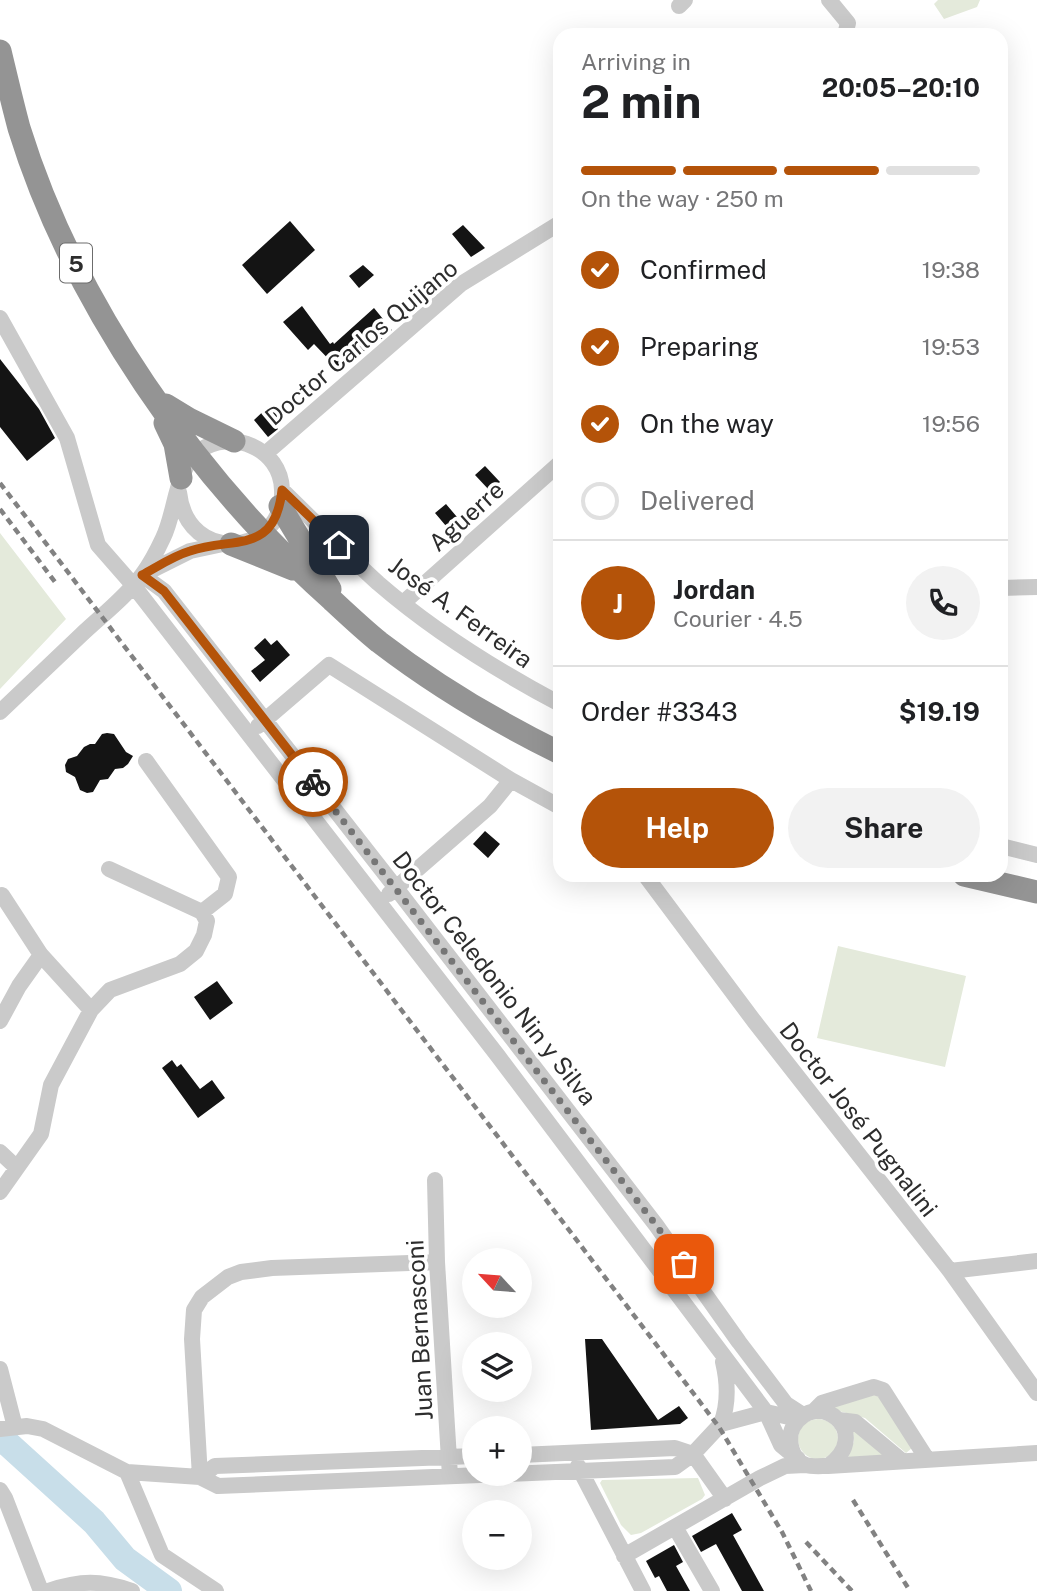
<!DOCTYPE html>
<html lang="en">
<head>
<meta charset="utf-8">
<style>
	:root { --surface:#fff; --page:#f2f2f2; --text:#202124; --muted:#757577; --line:#e0e0e0; --accent:#b45309 }
	body { margin:0; font-family:"Public Sans",sans-serif; background:var(--page); color:var(--text); height:100vh; display:flex; flex-direction:column; font-size:26px; white-space:nowrap }
	* { box-sizing:border-box; margin:0 }
	p { font-size:23px; color:var(--muted) }
	.icon { flex:none; width:38px; height:38px; fill:none; stroke:currentColor; stroke-width:2; stroke-linecap:round; stroke-linejoin:round }
	.map { position:relative; flex:1; overflow:hidden }
	.side { position:absolute; left:553px; top:28px; width:455px; height:854px; display:flex; flex-direction:column; background:var(--surface); border-radius:21px; box-shadow:0 7px 28px #0002 }
	.side>* { flex:none }
	.needle { width:46px; rotate:296deg }
	.controls { position:absolute; left:462px; top:1248px; display:grid; gap:14px }
	.controls a { display:grid; place-items:center; width:70px; height:70px; border-radius:50%; background:var(--surface); box-shadow:0 7px 28px #0002; font-size:35px }
	.pin { position:absolute; display:grid; place-items:center; width:60px; height:60px; color:#fff; margin:-30px; border-radius:14px; box-shadow:0 4px 10px #0006 }
	.courier { position:absolute; display:grid; place-items:center; width:70px; height:70px; margin:-35px; border:5px solid #b45309; border-radius:50%; background:#fff; color:#222; box-shadow:0 2px 9px #0007 }
	.summary em { font-style:normal; font-weight:700 }
	.summary div { display:flex; flex-direction:column-reverse }
	.summary { display:flex; align-items:center; justify-content:space-between; height:119px; padding:0 28px }
	h1 { font-size:46px; font-weight:700; line-height:52px }
	.bar { display:grid; grid-template-columns:repeat(4,1fr); gap:10px 7px; align-content:center; height:84px; padding:0 28px }
	.bar i { height:9px; border-radius:5px; background:var(--line) }
	.bar .active { background:var(--accent) }
	.bar p { grid-column:span 4 }
	.line { display:flex; align-items:center; gap:18px; padding:0 28px; border-top:2px solid var(--line) }
	.line div { flex:1 }
	.round { display:grid; place-items:center; flex:none; width:74px; height:74px; border-radius:37px; background:var(--page) }
	ol { padding:0 28px; list-style:none }
	li { display:flex; align-items:center; gap:21px; height:77px }
	li p { margin-inline-start:auto }
	li .icon { padding:7px; border-radius:50%; background:var(--accent); color:#fff; stroke-width:4 }
	li:last-child { color:var(--muted) }
	li i { width:38px; height:38px; border:4px solid var(--line); border-radius:50% }
	.action { display:flex; gap:14px; margin-top:auto; padding:14px 28px }
	.action a { flex:1; height:80px; border-radius:42px; background:var(--accent); color:#fff; font-size:28px; font-weight:700; line-height:80px; text-align:center }
	.action a+a { background:var(--page); color:var(--text) }
	.map>svg:first-child { display:block }
	.green { fill:#e4eadb }
	.lines { fill:none; stroke-linecap:round; stroke-linejoin:round }
	.river { stroke:#c8dee9; stroke-width:26 }
	.building { fill:#141414 }
	.minor { stroke:#cacaca; stroke-width:16 }
	.highway { stroke:#949494; stroke-width:23 }
	.rail { stroke:#828282; stroke-width:4.5; stroke-dasharray:7 5; stroke-linecap:butt }
	.done { stroke:#767676; stroke-width:7; stroke-dasharray:0 12.6 }
	.route { stroke:#b45309; stroke-width:9 }
	.labels { text-anchor:middle; dominant-baseline:central; stroke-width:7; stroke-linejoin:round; paint-order:stroke }
	.shield { fill:#fff; stroke:#6c6c6c; stroke-width:2 }
	.shield-label { font-size:23px; font-weight:bold; fill:#2d2d2d }
	.street-label { font-size:24px; fill:#2d2d2d; stroke:#fff }
</style>
</head>
<body>
<div class="map">
<svg width="1037" height="1591" viewBox="0 0 1037 1591">
	<rect width="100%" height="100%" fill="#fff"/>
	<path class="green" d="M938 0H980L977 7 944 19 934 4Z
		M0 533 66 619 0 689Z
		M838 946 966 976 945 1067 817 1038Z
		M874 1393 882 1395 912 1448 906 1453 865 1418 824 1407Z
		M798 1439a20 20 0 1 1 40 0a20 20 0 1 1-40 0Z
		M855 1430 891 1456 848 1458 854 1441 853 1432Z
		M698 1478 705 1495 702 1499 641 1533 631 1535 621 1525 600 1483 602 1480Z"/>
	<g class="lines">
		<path class="river" d="M0 1440 8 1444 94 1522 125 1559 169 1591"/>
	</g>
	<path class="building" d="M290 221 315 250 267 294 242 265Z
		M463 225 485 248 471 257 452 234Z
		M363 265 374 275 359 288 349 276Z
		M302 306 330 344 333 342 334 344 374 308 392 330 379 341 377 339 359 356 356 354 340 371 314 344 308 350 283 322Z
		M0 359 39 409 55 438 27 461 0 427Z
		M270 405 283 420 276 426 278 429 268 437 254 420Z
		M485 466 500 482 490 491 475 475Z
		M446 504 457 517 446 526 435 513Z
		M265 638 271 645 277 640 290 655 260 682 251 671 265 660 254 648Z
		M107 733 114 734 126 752 133 756 128 764 123 768 115 769 108 779 100 780 93 792 87 793 80 790 75 777 66 772 65 765 68 759 77 756 84 747 90 744H95L102 734Z
		M485 831 500 844 488 858 473 844Z
		M217 981 233 1003 210 1020 194 997Z
		M172 1060 177 1067 181 1064 200 1089 212 1080 225 1098 198 1118 162 1068Z
		M585 1339H602L658 1420 679 1406 688 1418 680 1424 591 1430Z
		M732 1513 742 1530 733 1535 764 1591H742L716 1544 701 1552 692 1536Z
		M674 1545 683 1562 676 1566 690 1591H667L659 1576 655 1578 646 1561Z"/>
	<g class="lines">
		<path class="minor" d="M829 0 848 23 845 35
			M679 6 685 0
			M0 318 67 438 98 545 133 585 498 1056 766 1412 781 1445 798 1459
			M265 454 461 284 560 223
			M282 490C314 521 345 553 378 583 431 629 498 671 560 704
			M144 574 190 551 223 544
			M142 575 164 591 396 888 656 1225 739 1342 786 1404 803 1415
			M1001 588 1037 587
			M403 603 560 463
			M0 712C27 686 54 661 81 635 101 616 126 597 142 575 150 564 157 551 163 538 176 512 175 470 199 451 231 428 281 448 282 490 285 555 187 567 179 492
			M258 726 329 665 511 780 560 807
			M146 761 229 877 225 894 202 912
			M1001 846 1037 855
			M645 875 754 1021 950 1271 1037 1393
			M389 894 490 806 511 780
			M2 895 41 955 91 1010
			M0 1021 19 986 41 955
			M0 1152 17 1168
			M435 1180 437 1262 450 1476
			M0 1192 41 1134 51 1085 91 1010 110 990 180 964 196 951 204 935 207 921 202 912 109 869
			M950 1271 1037 1261
			M0 1369 15 1427
			M815 1410 822 1403 874 1387 883 1390 927 1459
			M839 1420 855 1422 902 1461
			M721 1424C729 1403 728 1383 723 1362
			M0 1429 27 1426 43 1429 127 1472 200 1477 218 1486 675 1467 693 1454 721 1424 766 1412 798 1419
			M693 1454 725 1499
			M520 1455 675 1448 693 1454
			M578 1466 643 1591
			M828 1466C875 1433 817 1386 793 1427 787 1439 791 1460 806 1465 812 1467 821 1466 828 1466L1037 1453
			M127 1472 162 1555 216 1591
			M200 1477 192 1339 194 1310 202 1297 228 1277 241 1272 272 1268 437 1262
			M200 1477 215 1466 474 1456
			M0 1490 5 1498 41 1591
			M675 1527 712 1591
			M624 1556 760 1478 785 1466 805 1465
			M48 1591C81 1580 100 1580 132 1591"/>
		<path class="highway" d="M0 51C6 76 12 102 19 128 73 303 196 479 332 600 347 614 363 629 379 642 435 685 497 722 560 753
			M166 405 189 419 234 441
			M165 423 175 444 181 478
			M280 506 330 589
			M231 544 293 569
			M964 875 1037 892"/>
		<path class="rail" d="M0 483 719 1427 782 1532 811 1591
			M0 509 55 582
			M853 1500 910 1591
			M806 1542 852 1591"/>
	</g>
	<g class="lines">
		<path class="done" d="M313 782 656 1225 684 1264"/>
		<path class="route" d="M313 782 164 591 142 575C157 567 173 556 190 551 235 536 275 555 282 490L339 545"/>
	</g>
	<g class="labels">
		<rect class="shield" x="60" y="243.5" width="32" height="39" rx="5"/>
		<g class="shield-label">
			<text x="76" y="263">5</text>
		</g>
		<g class="street-label">
			<text transform="translate(361 342) rotate(-40)">Doctor Carlos Quijano</text>
			<text transform="translate(466 516) rotate(-42)">Aguerre</text>
			<text transform="translate(461 612) rotate(36)">José A. Ferreira</text>
			<text transform="translate(495 978) rotate(52)">Doctor Celedonio Nin y Silva</text>
			<text transform="translate(859 1119) rotate(52)">Doctor José Pugnalini</text>
			<text transform="translate(419 1330) rotate(-93)">Juan Bernasconi</text>
		</g>
	</g>
</svg>
<div class="controls">
<a><svg class="needle" viewBox="-14 -14 28 28"><path d="M0-13l5 13h-10z" fill="#e53935"/><path d="M0 13l5-13h-10z" fill="#757577"/></svg></a>
<a><svg class="icon" aria-label="layers" viewBox="0 0 24 24"><path d="M12 4l9 5-9 5-9-5zM3 14l9 5 9-5"/></svg></a>
<a>+</a>
<a>−</a>
</div>
<div class="pin" style="left:684px;top:1264px;background:#ea580c"><svg class="icon" aria-label="bag" viewBox="0 0 24 24"><path d="M5 8h14l-1 12H6zM9 8a3 3 0 0 1 6 0"/></svg></div>
<div class="pin" style="left:339px;top:545px;background:#1f2937"><svg class="icon" aria-label="home" viewBox="0 0 24 24"><path d="M3 11l9-7 9 7M6 9v11h12V9"/></svg></div>
<div class="courier" style="left:313px;top:782px"><svg class="icon" aria-label="bike" viewBox="0 0 24 24"><circle cx="6" cy="16" r="4"/><circle cx="18" cy="16" r="4"/><path d="M6 16l4-8h5l3 8M10 8l3 8H6M13 5h3"/></svg></div>
<section class="side">
<div class="summary"><div><h1>2 min</h1><p>Arriving in</p></div><em>20:05–20:10</em></div>
<div class="bar"><i class="active"></i><i class="active"></i><i class="active"></i><i></i><p>On the way · 250 m</p></div>
<ol>
<li><svg class="icon" aria-label="check" viewBox="0 0 24 24"><path d="M5 12l5 5 9-10"/></svg>Confirmed<p>19:38</p></li>
<li><svg class="icon" aria-label="check" viewBox="0 0 24 24"><path d="M5 12l5 5 9-10"/></svg>Preparing<p>19:53</p></li>
<li><svg class="icon" aria-label="check" viewBox="0 0 24 24"><path d="M5 12l5 5 9-10"/></svg>On the way<p>19:56</p></li>
<li><i></i>Delivered</li>
</ol>
<div class="line" style="height:126px"><b class="round" style="background:var(--accent);color:#fff">J</b><div><b>Jordan</b><p>Courier · 4.5</p></div><a class="round"><svg class="icon" aria-label="phone" viewBox="0 0 24 24"><path d="M5 4h4l2 5-3 2q2 4 5 5l2-3 5 2v4C11 20 4 13 5 4z"/></svg></a></div>
<div class="line" style="height:91px"><div>Order #3343</div><b>$19.19</b></div>
<div class="action"><a>Help</a><a>Share</a></div>
</section>
</div>
</body>
</html>
